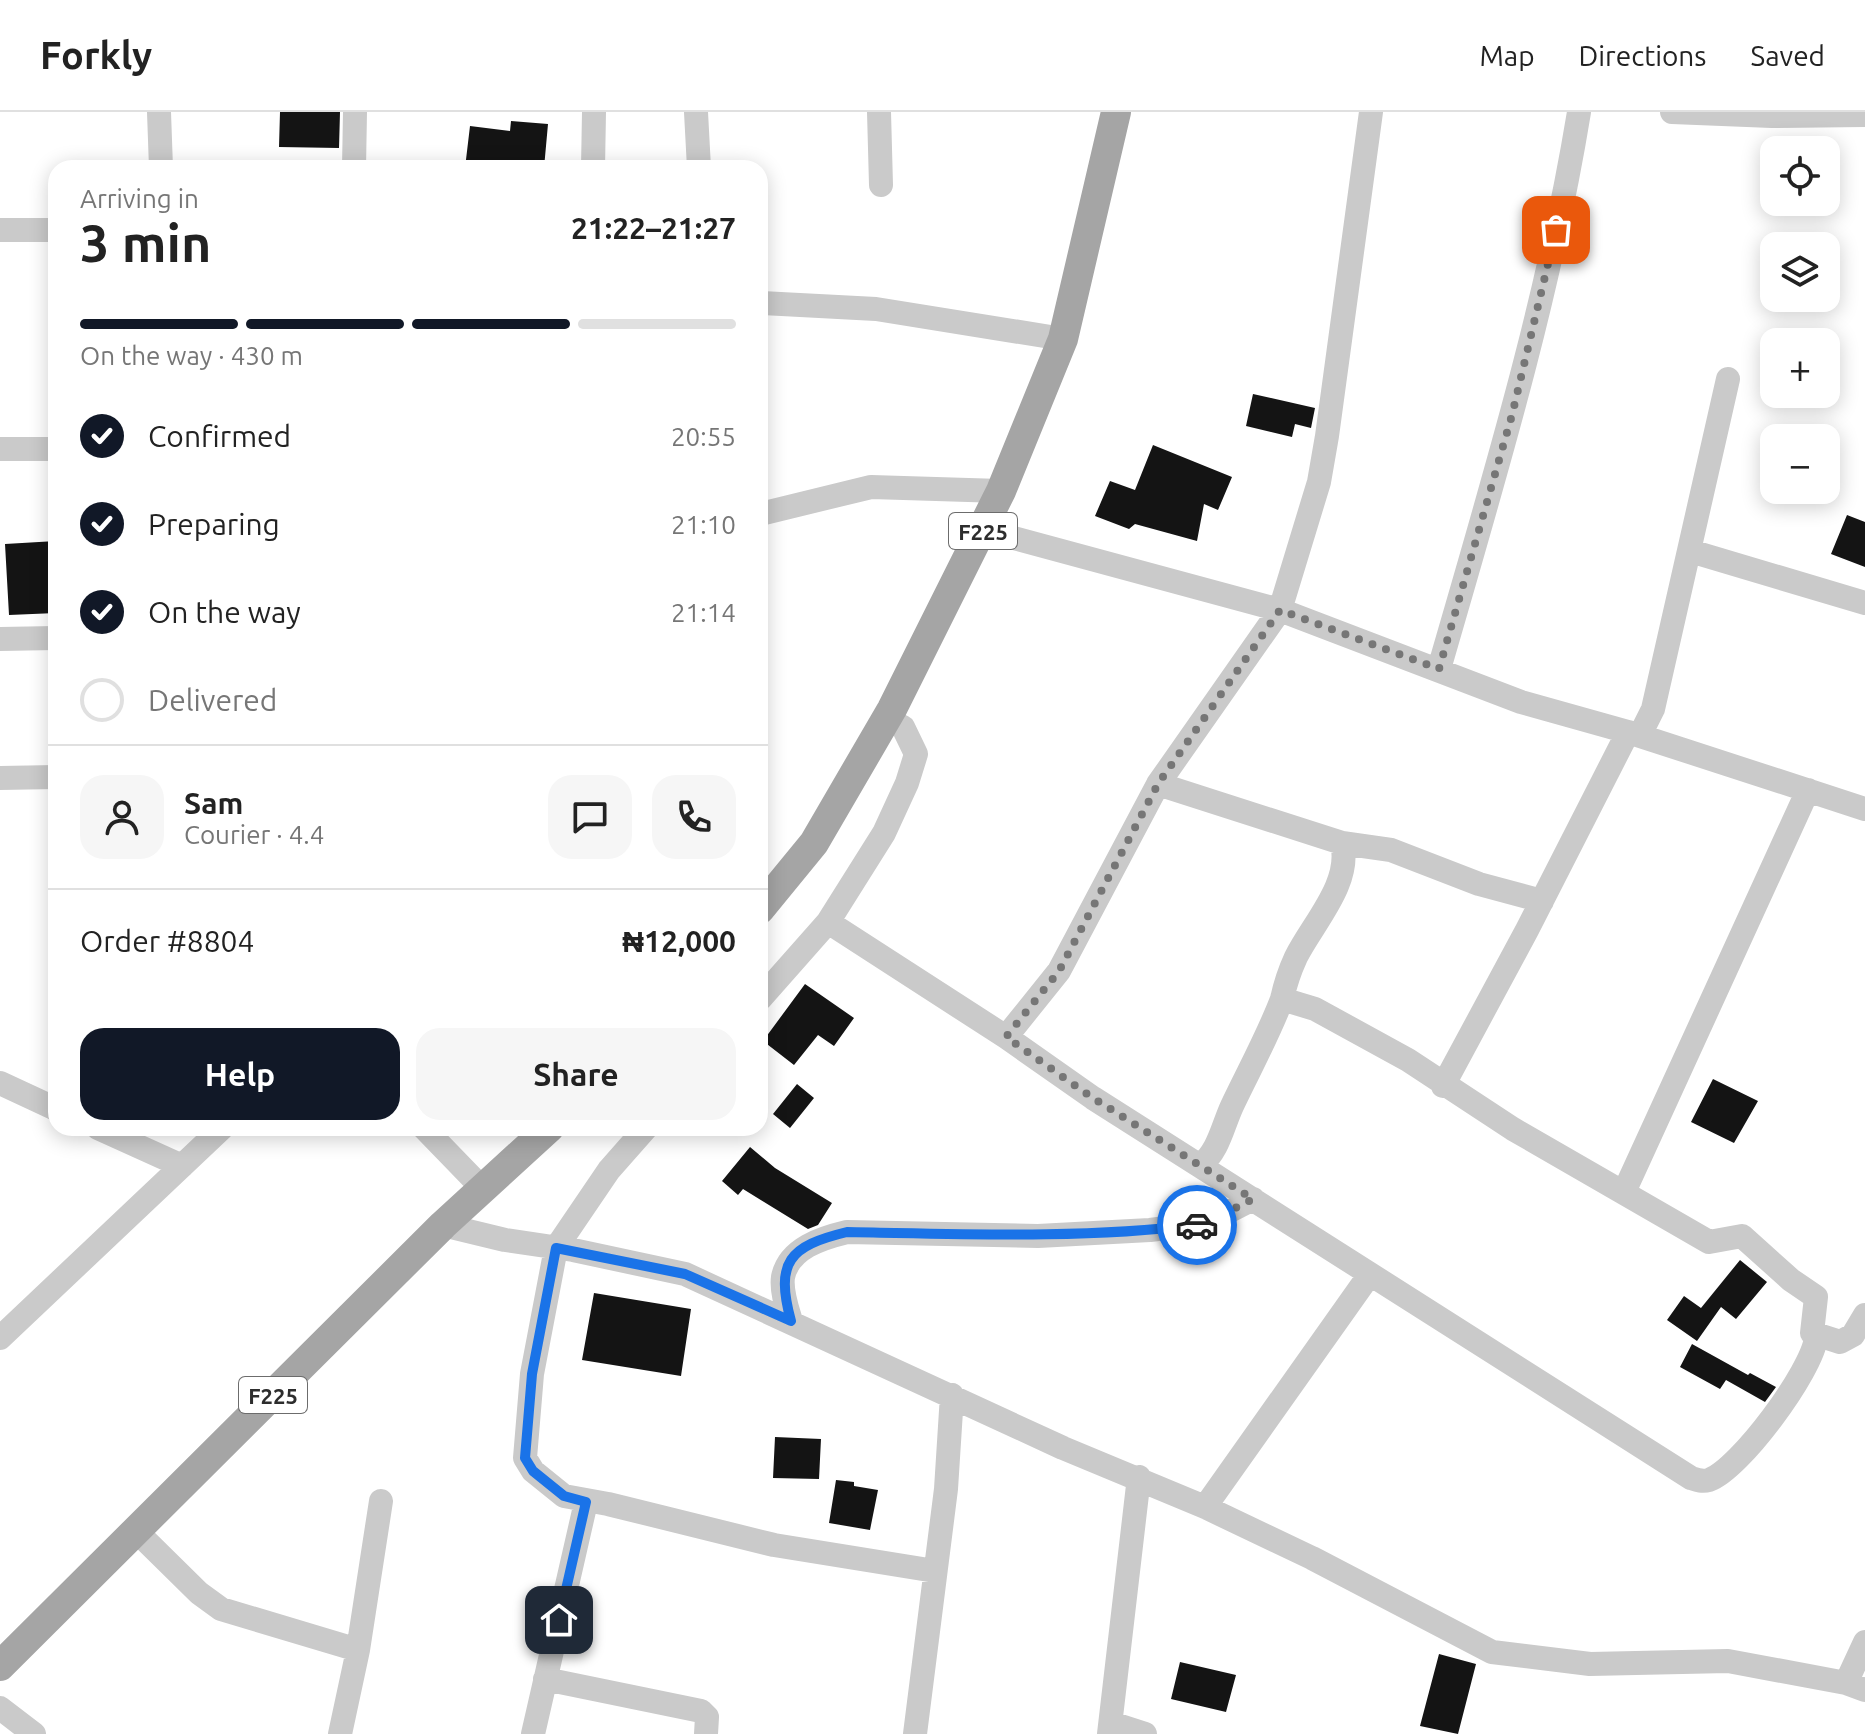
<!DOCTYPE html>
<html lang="en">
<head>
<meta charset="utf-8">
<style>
	:root { --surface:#fff; --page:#f6f6f6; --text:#222; --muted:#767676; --line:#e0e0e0; --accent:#111827 }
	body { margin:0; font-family:Ubuntu,sans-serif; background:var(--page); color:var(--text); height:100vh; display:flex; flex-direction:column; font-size:30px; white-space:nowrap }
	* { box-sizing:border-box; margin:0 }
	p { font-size:26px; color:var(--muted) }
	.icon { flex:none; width:44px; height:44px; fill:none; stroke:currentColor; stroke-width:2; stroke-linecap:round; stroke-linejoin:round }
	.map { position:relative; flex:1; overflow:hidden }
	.details { position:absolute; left:48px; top:48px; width:720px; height:976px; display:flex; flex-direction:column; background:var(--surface); border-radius:24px; box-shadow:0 4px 20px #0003 }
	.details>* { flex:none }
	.tools { position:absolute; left:1760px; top:24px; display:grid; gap:16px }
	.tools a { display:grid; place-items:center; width:80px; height:80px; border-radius:16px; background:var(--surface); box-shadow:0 4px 20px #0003; font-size:40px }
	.pin { position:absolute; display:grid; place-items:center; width:68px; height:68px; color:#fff; margin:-34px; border-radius:16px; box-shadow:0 4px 12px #0006 }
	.courier { position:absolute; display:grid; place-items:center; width:80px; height:80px; margin:-40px; border:6px solid #1a73e8; border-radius:50%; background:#fff; color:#222; box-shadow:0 2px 10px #0007 }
	.summary em { font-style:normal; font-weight:600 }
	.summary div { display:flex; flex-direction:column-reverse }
	.summary { display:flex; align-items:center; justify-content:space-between; height:136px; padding:0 32px }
	h1 { font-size:52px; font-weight:600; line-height:60px }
	.bar { display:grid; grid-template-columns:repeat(4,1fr); gap:12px 8px; align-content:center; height:96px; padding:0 32px }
	.bar i { height:10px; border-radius:6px; background:var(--line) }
	.bar .active { background:var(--accent) }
	.bar p { grid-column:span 4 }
	.line { display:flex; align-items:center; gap:20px; padding:0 32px; border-top:2px solid var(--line) }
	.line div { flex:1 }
	.round { display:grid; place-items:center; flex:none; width:84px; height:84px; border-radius:24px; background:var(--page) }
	ol { padding:0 32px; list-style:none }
	li { display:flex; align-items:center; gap:24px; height:88px }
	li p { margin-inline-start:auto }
	li .icon { padding:8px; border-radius:50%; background:var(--accent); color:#fff; stroke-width:4 }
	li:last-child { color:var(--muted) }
	li i { width:44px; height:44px; border:4px solid var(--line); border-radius:50% }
	.primary-button { display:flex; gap:16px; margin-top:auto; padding:16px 32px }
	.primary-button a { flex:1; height:92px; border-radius:24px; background:var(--accent); color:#fff; font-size:32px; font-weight:600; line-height:92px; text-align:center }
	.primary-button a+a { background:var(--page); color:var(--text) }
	header { display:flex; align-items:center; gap:48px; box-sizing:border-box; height:112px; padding:0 40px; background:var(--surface); border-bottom:2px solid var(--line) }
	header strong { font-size:38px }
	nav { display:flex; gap:44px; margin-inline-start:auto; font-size:28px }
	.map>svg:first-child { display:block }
	.building { fill:#141414 }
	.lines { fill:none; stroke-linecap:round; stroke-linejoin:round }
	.minor { stroke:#cacaca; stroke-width:24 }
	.major { stroke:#a5a5a5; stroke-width:30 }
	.done { stroke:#767676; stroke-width:8; stroke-dasharray:0 14.4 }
	.route { stroke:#1a73e8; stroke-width:10 }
	.labels { text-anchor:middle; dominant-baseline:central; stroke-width:8; stroke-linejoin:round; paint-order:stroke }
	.shield { fill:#fff; stroke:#6c6c6c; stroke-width:2 }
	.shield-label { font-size:22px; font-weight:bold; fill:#2d2d2d }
</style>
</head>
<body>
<header>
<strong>Forkly</strong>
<nav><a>Map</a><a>Directions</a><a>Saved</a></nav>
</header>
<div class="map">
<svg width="1865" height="1622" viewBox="0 0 1865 1622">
	<rect width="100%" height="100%" fill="#fff"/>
	<path class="building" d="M280 0H340L339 36 279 35Z
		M511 9 548 12 544 56H465L470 14 510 19Z
		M1253 282 1315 296 1311 316 1295 312 1292 325 1246 314Z
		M1153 333 1232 365 1218 398 1204 392 1197 429 1135 412 1129 417 1095 404 1110 369 1135 378Z
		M1847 403 1865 410V455L1831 442Z
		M56 429V501L9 503 5 432Z
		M805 872 854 906 834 934 818 923 794 953 763 929Z
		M1713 967 1758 989 1734 1031 1691 1010Z
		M797 972 814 986 790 1016 773 1002Z
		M750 1035 775 1056 832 1091 818 1113 808 1117 743 1077 738 1083 722 1069Z
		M1740 1148 1767 1170 1736 1207 1721 1195 1697 1229 1667 1208 1684 1184 1701 1196Z
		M594 1181 691 1197 681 1264 582 1248Z
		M1692 1232 1748 1263 1750 1261 1776 1275 1765 1290 1726 1268 1720 1277 1680 1255Z
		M775 1325 821 1327 819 1367 773 1366Z
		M836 1368 854 1370V1374L878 1378 870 1418 829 1411Z
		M1439 1542 1476 1552 1458 1622 1420 1614Z
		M1180 1550 1236 1563 1226 1600 1171 1587Z"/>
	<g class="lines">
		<path class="minor" d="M159 0 161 56
			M696 0 699 56
			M879 0 881 73
			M1672 0 1772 4 1865 3
			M354 56 355 0
			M593 56 594 0
			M0 118H56
			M760 191 876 197 1063 227
			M0 337H56
			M760 402 871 375 1001 379
			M984 418 1280 498 1521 590 1628 620 1865 697
			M1689 443 1697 441 1865 491
			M0 527 56 526
			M1439 557C1492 373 1548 190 1579 0
			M1640 623 1653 597 1728 267
			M0 666 56 665
			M1158 672 1342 731 1391 738 1479 772 1542 789
			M828 810 1006 925 1093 986 1691 1366C1697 1368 1702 1370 1709 1368 1740 1357 1812 1259 1816 1226L1812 1221
			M760 887 828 810 884 721 907 671 916 642 903 615 886 607
			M1282 887C1285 873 1290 858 1296 845 1313 811 1352 771 1342 731
			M1006 925 1059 859 1158 672 1280 498 1319 370 1327 324 1371 0
			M0 971 56 997
			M1443 974 1527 818 1628 620
			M98 1016 182 1054
			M424 1016 484 1078
			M646 1016 609 1058 556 1136 532 1262 525 1346 533 1359 564 1384 608 1392 774 1433 935 1459
			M1200 1054C1219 1038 1222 1016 1232 994 1249 958 1268 924 1282 887L1315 897 1408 948 1513 1017 1709 1130 1742 1124 1791 1168 1816 1185 1812 1221 1840 1230 1853 1223 1865 1203
			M1624 1080 1808 678
			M443 1113 505 1128 573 1138 685 1162 1063 1336 1205 1395 1312 1446 1492 1540 1590 1552 1728 1549 1846 1571 1865 1578
			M791 1209C787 1196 781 1179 783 1165 789 1136 822 1126 847 1120L1038 1124 1150 1118 1206 1111 1253 1087
			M0 1226 222 1016
			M1205 1395 1370 1162
			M136 1419 199 1481 221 1497 358 1538
			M545 1567 701 1599 707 1605 706 1622
			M1846 1571 1865 1530
			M0 1596 34 1622
			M1111 1611 1145 1622
			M340 1622 358 1538 381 1389
			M533 1622 586 1390
			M915 1622 946 1377 952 1283
			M1109 1622 1139 1365"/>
		<path class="major" d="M760 797 814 731 892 597 1001 379 1063 227 1116 0
			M0 1554 443 1113 549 1016"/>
	</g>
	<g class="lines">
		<path class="done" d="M1197 1113 1206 1111 1253 1087 1093 986 1006 925 1059 859 1158 672 1280 498 1439 557 1512 303 1556 118"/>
		<path class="route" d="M559 1508 586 1390 564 1384 533 1359 525 1346 532 1262 556 1136 685 1162 791 1209C775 1150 789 1134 847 1120 964 1122 1081 1127 1197 1113"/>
	</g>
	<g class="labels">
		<g class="shield">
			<rect x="949" y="401" width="68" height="36" rx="6"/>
			<rect x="239" y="1265" width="68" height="36" rx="6"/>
		</g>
		<g class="shield-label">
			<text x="983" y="419">F225</text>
			<text x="273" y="1283">F225</text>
		</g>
	</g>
</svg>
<div class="tools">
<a><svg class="icon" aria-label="locate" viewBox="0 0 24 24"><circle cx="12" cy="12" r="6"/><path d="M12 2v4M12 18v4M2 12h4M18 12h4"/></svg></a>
<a><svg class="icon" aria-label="layers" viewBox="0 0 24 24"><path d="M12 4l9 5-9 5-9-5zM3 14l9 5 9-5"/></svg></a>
<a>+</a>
<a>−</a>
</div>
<div class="pin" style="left:1556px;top:118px;background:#ea580c"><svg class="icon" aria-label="bag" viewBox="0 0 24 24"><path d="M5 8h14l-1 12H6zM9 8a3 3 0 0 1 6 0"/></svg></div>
<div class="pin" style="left:559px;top:1508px;background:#1f2937"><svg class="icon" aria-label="home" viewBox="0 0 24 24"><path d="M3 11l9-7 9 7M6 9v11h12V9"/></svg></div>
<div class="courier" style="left:1197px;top:1113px"><svg class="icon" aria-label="car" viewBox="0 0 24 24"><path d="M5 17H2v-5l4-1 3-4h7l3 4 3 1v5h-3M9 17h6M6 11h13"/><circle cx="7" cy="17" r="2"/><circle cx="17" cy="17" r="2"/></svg></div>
<section class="details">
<div class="summary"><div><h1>3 min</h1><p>Arriving in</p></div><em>21:22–21:27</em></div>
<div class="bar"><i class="active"></i><i class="active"></i><i class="active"></i><i></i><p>On the way · 430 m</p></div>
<ol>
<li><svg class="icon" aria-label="check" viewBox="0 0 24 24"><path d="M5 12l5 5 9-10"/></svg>Confirmed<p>20:55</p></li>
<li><svg class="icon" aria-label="check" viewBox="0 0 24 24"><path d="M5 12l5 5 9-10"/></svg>Preparing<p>21:10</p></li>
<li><svg class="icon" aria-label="check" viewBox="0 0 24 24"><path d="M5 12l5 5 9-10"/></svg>On the way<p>21:14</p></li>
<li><i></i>Delivered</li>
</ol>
<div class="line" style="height:144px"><a class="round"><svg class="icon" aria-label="person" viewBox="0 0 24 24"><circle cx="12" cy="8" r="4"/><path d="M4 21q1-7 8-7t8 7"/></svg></a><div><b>Sam</b><p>Courier · 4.4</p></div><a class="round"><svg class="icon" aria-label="chat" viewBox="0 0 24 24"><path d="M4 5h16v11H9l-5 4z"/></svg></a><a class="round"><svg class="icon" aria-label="phone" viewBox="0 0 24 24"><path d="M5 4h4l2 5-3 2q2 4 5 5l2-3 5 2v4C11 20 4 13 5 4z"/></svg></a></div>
<div class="line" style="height:104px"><div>Order #8804</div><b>₦12,000</b></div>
<div class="primary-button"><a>Help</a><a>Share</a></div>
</section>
</div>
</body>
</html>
